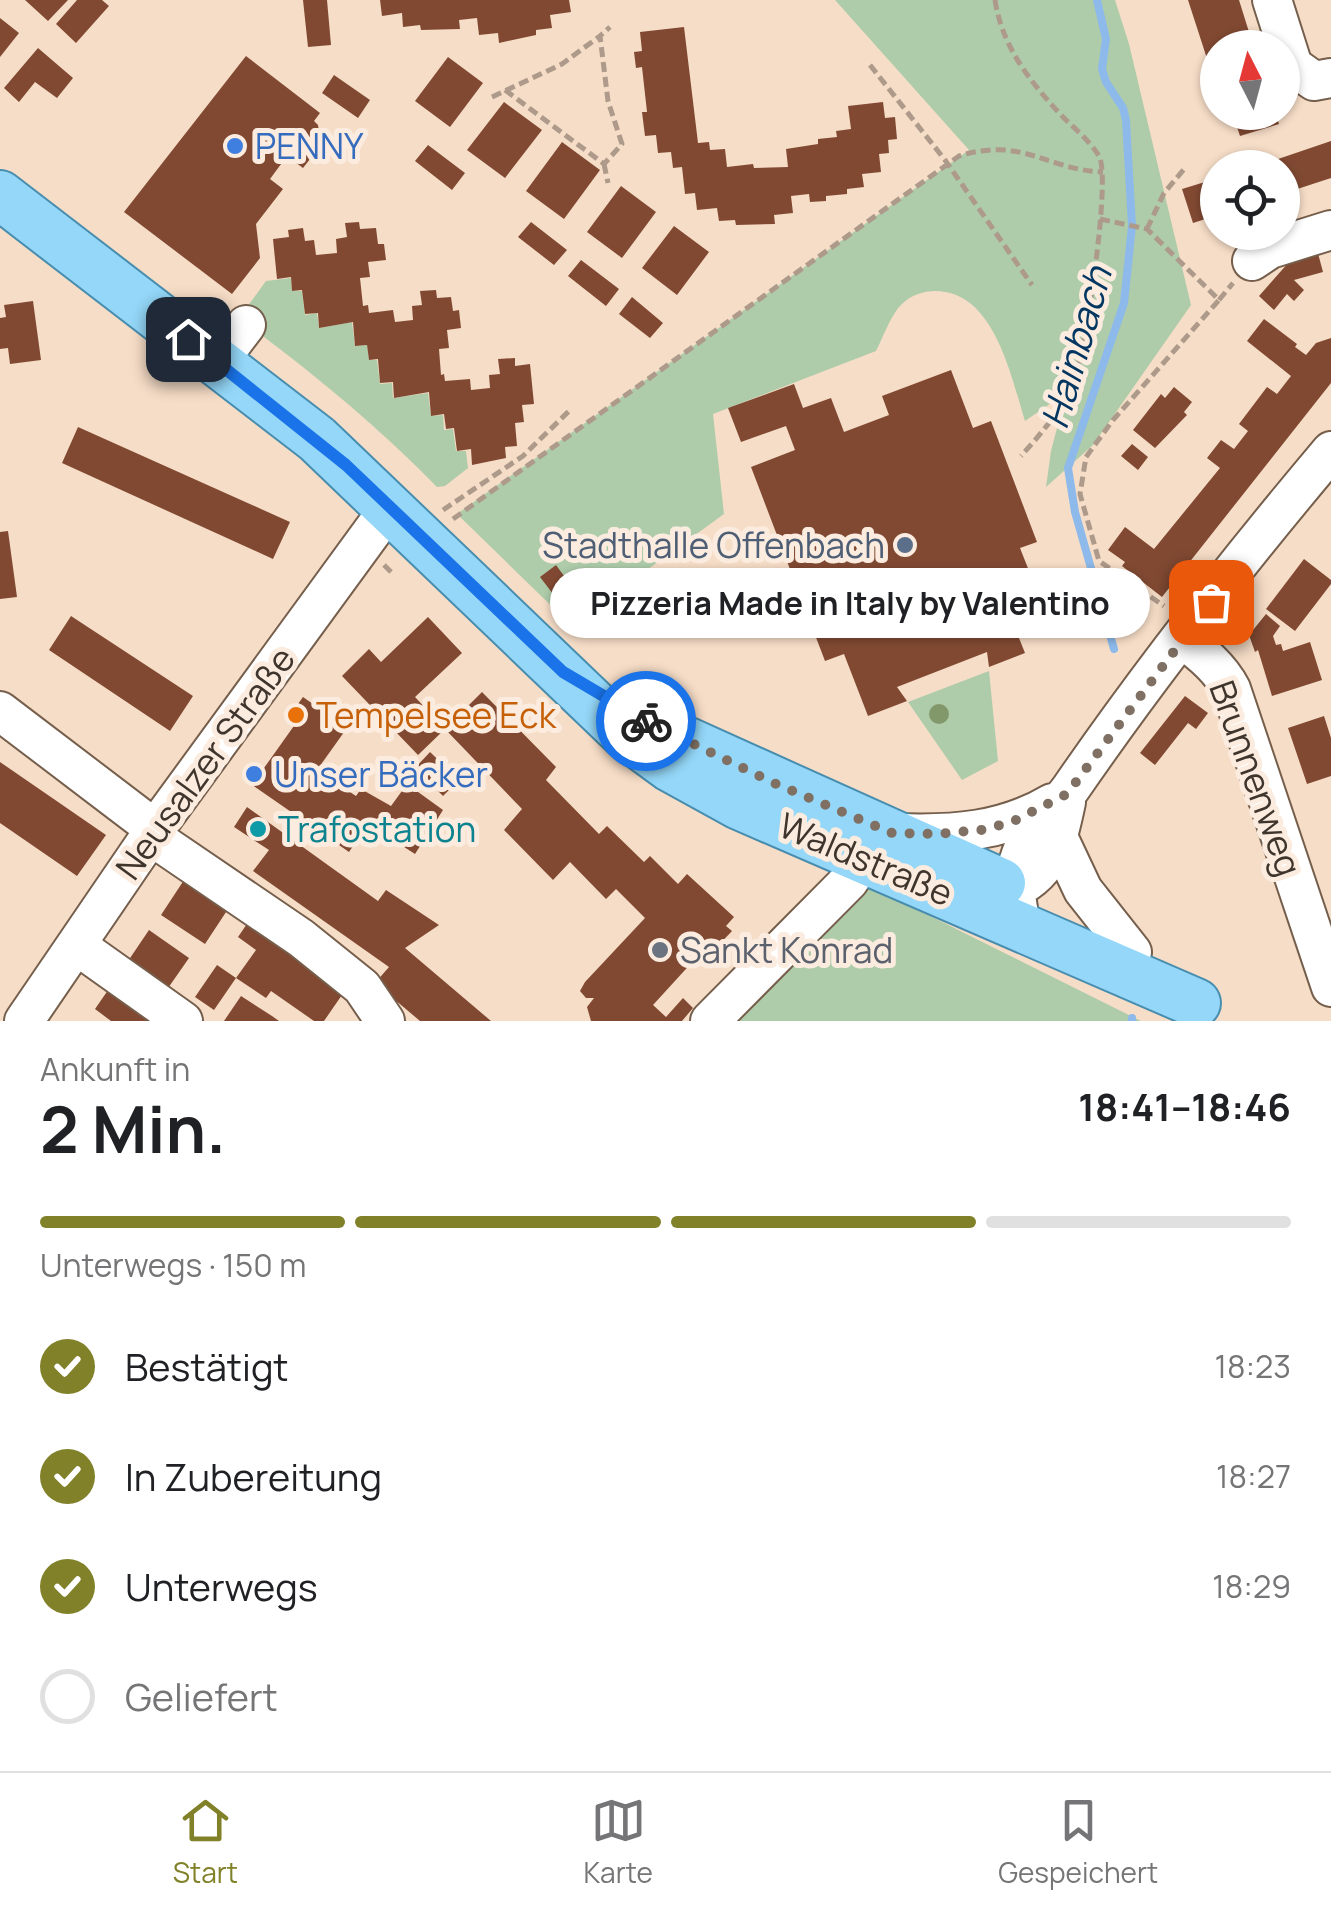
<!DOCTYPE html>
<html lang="de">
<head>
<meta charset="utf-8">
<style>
	:root { --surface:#fff; --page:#f6f6f6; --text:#202124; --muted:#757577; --line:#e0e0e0; --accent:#81812a }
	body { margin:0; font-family:Manrope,sans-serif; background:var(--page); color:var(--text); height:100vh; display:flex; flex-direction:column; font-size:38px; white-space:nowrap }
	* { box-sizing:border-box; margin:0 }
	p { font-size:32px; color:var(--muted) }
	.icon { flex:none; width:55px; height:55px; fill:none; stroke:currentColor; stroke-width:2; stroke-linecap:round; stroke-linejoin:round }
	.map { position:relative; height:1021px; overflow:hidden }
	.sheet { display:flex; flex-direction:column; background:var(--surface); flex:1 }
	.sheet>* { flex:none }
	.needle { width:65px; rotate:354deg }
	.controls { position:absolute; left:1200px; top:30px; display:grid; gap:20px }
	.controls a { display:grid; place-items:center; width:100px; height:100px; border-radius:50%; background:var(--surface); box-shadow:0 2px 8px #0004; font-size:50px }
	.pin { position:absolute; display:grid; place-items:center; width:85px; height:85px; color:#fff; margin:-42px; border-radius:20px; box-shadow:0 5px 15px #0006 }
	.courier { position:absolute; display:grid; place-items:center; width:100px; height:100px; margin:-50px; border:8px solid #1a73e8; border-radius:50%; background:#fff; color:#222; box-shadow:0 2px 12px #0007 }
	.bubble { position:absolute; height:70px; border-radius:35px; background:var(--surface); box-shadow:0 2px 8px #0004; font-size:32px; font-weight:700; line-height:70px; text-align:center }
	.headline em { font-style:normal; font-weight:700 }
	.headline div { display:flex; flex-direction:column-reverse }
	.headline { display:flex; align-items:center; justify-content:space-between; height:170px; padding:0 40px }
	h1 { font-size:65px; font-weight:700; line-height:75px }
	.bar { display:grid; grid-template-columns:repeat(4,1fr); gap:15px 10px; align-content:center; height:120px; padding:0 40px }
	.bar i { height:12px; border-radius:8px; background:var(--line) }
	.bar .selected { background:var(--accent) }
	.bar p { grid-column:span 4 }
	ol { padding:0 40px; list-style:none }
	li { display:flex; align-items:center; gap:30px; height:110px }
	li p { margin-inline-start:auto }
	li .icon { padding:10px; border-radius:50%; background:var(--accent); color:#fff; stroke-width:4 }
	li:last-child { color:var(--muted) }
	li i { width:55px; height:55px; border:5px solid var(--line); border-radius:50% }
	.menu { display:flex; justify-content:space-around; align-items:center; height:140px; border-top:2px solid var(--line); background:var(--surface); font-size:28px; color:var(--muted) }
	.menu a { display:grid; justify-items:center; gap:5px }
	.menu .selected { color:var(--accent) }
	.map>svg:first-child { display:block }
	.green { fill:#aeccaa }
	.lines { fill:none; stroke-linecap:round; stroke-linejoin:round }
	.stream { stroke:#8dbaea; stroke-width:8 }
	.building { fill:#814932 }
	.minor-casing { stroke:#755f4c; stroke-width:42 }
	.major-casing { stroke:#488dae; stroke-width:52 }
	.path { stroke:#ad9a8a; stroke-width:5; stroke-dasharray:10 5; stroke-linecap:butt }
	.minor { stroke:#fff; stroke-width:38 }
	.major { stroke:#94d7f8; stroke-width:48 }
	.tree { fill:#83986a }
	.done { stroke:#7f7063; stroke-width:10; stroke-dasharray:0 18 }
	.route { stroke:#1a73e8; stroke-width:12 }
	.shop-dot { fill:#3f7fe0; stroke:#fbecdf; stroke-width:4 }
	.service-dot { fill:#5c6f8a; stroke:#fbecdf; stroke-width:4 }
	.food-dot { fill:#e8710a; stroke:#fbecdf; stroke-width:4 }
	.culture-dot { fill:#0f9aa8; stroke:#fbecdf; stroke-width:4 }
	.worship-dot { fill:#6b7280; stroke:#fbecdf; stroke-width:4 }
	.labels { text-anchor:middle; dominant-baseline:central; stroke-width:10; stroke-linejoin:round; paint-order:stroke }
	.shop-label { font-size:35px; fill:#366cbe; stroke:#fbecdf; text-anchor:start }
	.service-label { font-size:35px; fill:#4e5e75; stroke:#fbecdf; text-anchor:end }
	.food-label { font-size:35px; fill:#c56008; stroke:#fbecdf; text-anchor:start }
	.street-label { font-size:35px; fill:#3f352d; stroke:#fbecdf }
	.culture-label { font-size:35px; fill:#0d838f; stroke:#fbecdf; text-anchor:start }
	.worship-label { font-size:35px; fill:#5b616d; stroke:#fbecdf; text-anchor:start }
	.water-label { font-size:38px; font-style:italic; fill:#033762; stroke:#fbecdf }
</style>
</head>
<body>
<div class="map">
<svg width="1331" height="1021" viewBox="0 0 1331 1021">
	<rect width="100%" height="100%" fill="#f6ddc7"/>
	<path class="green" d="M835 0H1115L1129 44 1191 305 1093 445 1046 487 1051 451 1070 378 1060 397 1025 421C1012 379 996 300 945 292 931 289 913 293 902 304 891 314 883 338 876 351L713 414 724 514 571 625 457 514 969 150Z
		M291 278 292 291H302L305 315 317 313 319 328 352 322 355 346 367 345 369 360H377L380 384 392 383 393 398 428 393 431 416 443 415 444 430 453 429 456 451H466L468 468 445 486 437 487C377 425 309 370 239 318L266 281Z
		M989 671 998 761 962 780 908 702Z
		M862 882 1141 1021H735Z"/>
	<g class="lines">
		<path class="stream" d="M1097 0 1106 39 1102 69 1106 82 1123 108 1126 120 1132 226 1124 303 1068 468 1075 512 1114 649
			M1132 1021V1018"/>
	</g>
	<path class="building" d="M25 0H68L48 21Z
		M77 0H102L109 6 76 43 56 24Z
		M303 0H327L331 45 308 47Z
		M380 0H569L571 12 550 15 552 28 536 30V35L499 43 498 33 479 35 477 18 459 20 460 29 421 30 420 25 403 27 402 13 382 16Z
		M1188 0H1239L1254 48H1218V68L1211 71Z
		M0 18 19 33 0 57Z
		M684 27 698 143 709 142 710 150 725 149 727 167 753 164 754 168 788 167 786 149 818 144V139L837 137 836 131 851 129 848 106 883 102 885 118 895 117 897 139 888 140 889 153 879 154 881 172 862 174 864 187 847 189V194L826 196V201L810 202 809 194 791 196 793 213 774 215 775 224 736 225 735 220 719 221 717 208 697 210 695 193 685 194 682 167 673 168 671 152 658 153 656 135 645 136 642 112H647L642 67 636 68 634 52 642 51 640 32Z
		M38 48 73 78 57 98 35 82 19 102 4 88Z
		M246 56 320 113 314 121 318 125 321 145 303 168 287 156 270 179 283 189 256 224 260 258 232 294 124 212Z
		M448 57 483 83 450 127 415 101Z
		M334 75 370 100 358 118 322 93Z
		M504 102 542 130 505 178 467 150Z
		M1232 112H1275L1279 124 1240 136Z
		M1331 141V178L1282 194V168H1252Z
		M562 142 600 170 564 219 526 191Z
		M428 145 465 173 452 190 415 161Z
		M1218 178V215L1193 223 1182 189Z
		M621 186 656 212 622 258 587 232Z
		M359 222 360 229 376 228 378 244H384L386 260 368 262 370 277 360 278 363 306 368 305 369 313 393 310 395 322 413 320 412 306 422 305 420 291 436 290 437 298 451 297 453 311 459 310 461 328 447 330 449 348 439 349 441 375 444 374 445 381 470 379 471 390 490 388 489 375 500 374 498 359 515 358V366L530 364 534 404 522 405 524 422 515 423 517 446 505 447 506 458 472 465 471 449 457 451 454 428 446 429 444 414 431 416 429 392 394 398 393 382 380 383 378 359 369 360 367 345 355 346 353 322 319 328 318 313 305 314 302 290 292 291 291 277 277 279 273 239 289 237 288 230 303 228 305 241 314 240 316 255 337 253 336 239 347 237 345 223Z
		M531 222 567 250 554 265 518 237Z
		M674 226 709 252 677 295 642 268Z
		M1316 246 1323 272 1294 280 1304 290 1294 301 1287 294 1274 310 1259 296 1289 262Z
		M581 260 619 289 606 306 568 276Z
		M632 297 663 323 650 338 619 314Z
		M33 301 41 360 10 364 8 348 0 349V318L6 317 4 305Z
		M1264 319 1297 344 1295 347 1306 355 1316 343 1331 338V383L1162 597 1122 566 1125 562 1108 550 1125 527 1154 549 1220 468 1207 458 1221 440 1234 449 1248 431 1239 424 1267 387 1277 394 1291 376 1247 341Z
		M951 370 973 428 991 421 1037 542 1020 548 1035 586 1003 598 1025 653 989 667 987 652 897 687 907 701 868 716 844 654 825 661 751 467 795 450 786 426 741 442 728 408 794 384 803 408 831 398 844 432 889 415 882 396Z
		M1174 387 1192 402 1184 412 1187 415 1155 448 1133 430 1161 394 1165 398Z
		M78 427 290 522 273 559 62 463Z
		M1132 444 1148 457 1138 470 1121 456Z
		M8 531 17 597 0 599V532Z
		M1304 559 1331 580V584L1295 631 1266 609Z
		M556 565 578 595 563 607 540 577Z
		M1266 614 1280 626 1273 636 1276 645 1281 644 1283 651 1310 642 1322 680 1272 696 1258 650 1255 652 1249 635Z
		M71 616 193 696 170 731 49 650Z
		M428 617 462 653 415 697 445 729 418 755 342 676 369 649 381 662Z
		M482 692 556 767 546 780 599 834 607 826 644 862 650 856 678 884 687 874 734 917 726 926 732 931 712 952 706 947 653 1005 666 1017 683 998 693 1008 682 1021H591L587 1007 594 998H586L580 991 585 982 645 918 616 889 606 899 570 862 553 880 504 830 522 809 445 729Z
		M1185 696 1208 713 1196 729 1188 723 1155 765 1140 753Z
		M303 697 347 728 317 770 356 796 361 789 391 806 407 784 443 810 415 854 368 824 349 852 245 780 257 763 264 768 296 723 288 718Z
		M1324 716 1331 738V776L1307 784 1288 728Z
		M430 752 459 780 443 796 415 768Z
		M0 762 106 835 77 876 0 823Z
		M247 807 378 901 386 890 439 925 405 948 491 1021H420L375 983 389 967 253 871 269 850 234 827Z
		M186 877 230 906 205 944 161 915Z
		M251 918 278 937 274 944 344 992 324 1021H314L271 991 266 998 236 978 256 950 238 937Z
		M149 930 189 958 166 991 126 964Z
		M217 965 236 978 214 1010 195 997Z
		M115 980 157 1021H111L95 1009Z
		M241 996 272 1016 279 1021H224Z"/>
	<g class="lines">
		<g class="minor-casing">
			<path id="minor" d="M1272 0 1293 66 1314 81 1331 78
				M1252 261 1270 249 1331 230
				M218 362 246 325
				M1182 639C1202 653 1220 668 1231 689L1331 987
				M0 711 155 829
				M897 833C952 835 1003 832 1052 803
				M151 836 301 938 362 987 385 1021
				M1059 839 1083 890 1132 952
				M1003 893C1049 879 1057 845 1066 802
				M1019 914C1015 893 1013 875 1021 854 1030 828 1056 810 1071 788 1151 672 1240 559 1331 451
				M76 945 183 1021
				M24 1021 155 829 390 507
				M710 1021 849 881 863 859"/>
		</g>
		<g class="major-casing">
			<path id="major" d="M0 195 317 439 625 734 670 767 739 805 1196 1003
				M679 738 1001 883"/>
		</g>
		<path class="path" d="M995 0C1002 47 1031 83 1063 117 1075 129 1090 141 1099 156 1112 178 1084 362 1071 389 1058 414 1039 436 1021 456
			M870 65 945 160 1032 285
			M505 90 604 164 622 144 608 101 600 36 610 27
			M492 97 562 64 600 36
			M604 164 608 183
			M1100 219 1147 229 1219 300 1113 420 1086 457 1080 494 1099 561 1164 606
			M1147 229 1164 193 1185 168
			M1219 300 1233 283
			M443 510 523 456 569 411
			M453 519 959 156C1022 136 1047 170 1103 172
			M384 565 394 575"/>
		<use href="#minor" class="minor"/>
		<use href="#major" class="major"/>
	</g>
	<circle class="tree" cx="939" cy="714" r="10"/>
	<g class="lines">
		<path class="done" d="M646 721 776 784 892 833 936 834 981 830 1012 822 1067 794 1211 602"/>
		<path class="route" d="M188 339 346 465 563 672 646 721"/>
	</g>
	<g class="shop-dot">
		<circle cx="235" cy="146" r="10"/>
		<circle cx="254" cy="774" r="10"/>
	</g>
	<circle class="service-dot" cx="905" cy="545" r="10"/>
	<circle class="food-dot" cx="296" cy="715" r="10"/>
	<circle class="culture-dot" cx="258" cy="829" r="10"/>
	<circle class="worship-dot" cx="660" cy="950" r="10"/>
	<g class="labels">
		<g class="shop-label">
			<text x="255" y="146">PENNY</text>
			<text x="274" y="774">Unser Bäcker</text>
		</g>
		<g class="service-label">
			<text x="885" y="545">Stadthalle Offenbach</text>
		</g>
		<g class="food-label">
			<text x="316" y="715">Tempelsee Eck</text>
		</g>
		<g class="street-label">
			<text transform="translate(205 763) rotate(-54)">Neusalzer Straße</text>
			<text transform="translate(1256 778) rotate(70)">Brunnenweg</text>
			<text transform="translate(866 859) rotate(23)">Waldstraße</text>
		</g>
		<g class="culture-label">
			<text x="278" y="829">Trafostation</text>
		</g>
		<g class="worship-label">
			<text x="680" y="950">Sankt Konrad</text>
		</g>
		<g class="water-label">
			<text transform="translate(1075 347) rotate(-74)">Hainbach</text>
		</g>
	</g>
</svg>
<div class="controls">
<a><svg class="needle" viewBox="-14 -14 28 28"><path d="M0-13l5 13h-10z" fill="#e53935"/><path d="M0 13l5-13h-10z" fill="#757577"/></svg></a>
<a><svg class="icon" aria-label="locate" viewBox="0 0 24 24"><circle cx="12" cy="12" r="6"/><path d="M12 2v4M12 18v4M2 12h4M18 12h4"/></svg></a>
</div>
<div class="pin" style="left:1211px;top:602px;background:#ea580c"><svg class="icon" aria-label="bag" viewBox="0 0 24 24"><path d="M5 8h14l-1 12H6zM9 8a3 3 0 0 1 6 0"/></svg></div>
<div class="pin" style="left:188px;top:339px;background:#1f2937"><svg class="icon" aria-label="home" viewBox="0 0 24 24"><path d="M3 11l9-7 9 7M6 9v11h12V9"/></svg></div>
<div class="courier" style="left:646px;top:721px"><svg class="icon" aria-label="bike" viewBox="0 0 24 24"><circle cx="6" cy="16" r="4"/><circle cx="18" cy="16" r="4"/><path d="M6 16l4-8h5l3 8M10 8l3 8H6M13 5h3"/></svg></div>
<div class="bubble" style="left:550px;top:568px;width:600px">Pizzeria Made in Italy by Valentino</div>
</div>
<section class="sheet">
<div class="headline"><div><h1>2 Min.</h1><p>Ankunft in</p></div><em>18:41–18:46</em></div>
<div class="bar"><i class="selected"></i><i class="selected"></i><i class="selected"></i><i></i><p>Unterwegs · 150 m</p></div>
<ol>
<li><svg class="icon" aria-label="check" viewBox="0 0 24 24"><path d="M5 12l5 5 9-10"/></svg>Bestätigt<p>18:23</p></li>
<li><svg class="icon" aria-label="check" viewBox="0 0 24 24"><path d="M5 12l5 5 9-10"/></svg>In Zubereitung<p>18:27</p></li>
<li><svg class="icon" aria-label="check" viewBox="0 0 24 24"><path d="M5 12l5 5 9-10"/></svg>Unterwegs<p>18:29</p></li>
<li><i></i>Geliefert</li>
</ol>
</section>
<nav class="menu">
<a class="selected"><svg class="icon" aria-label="home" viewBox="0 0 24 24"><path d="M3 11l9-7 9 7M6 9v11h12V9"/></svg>Start</a>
<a><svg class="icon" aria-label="map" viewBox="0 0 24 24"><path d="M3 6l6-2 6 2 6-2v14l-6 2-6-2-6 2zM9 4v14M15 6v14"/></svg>Karte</a>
<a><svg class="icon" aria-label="saved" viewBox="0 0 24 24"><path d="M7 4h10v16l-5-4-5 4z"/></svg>Gespeichert</a>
</nav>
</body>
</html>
